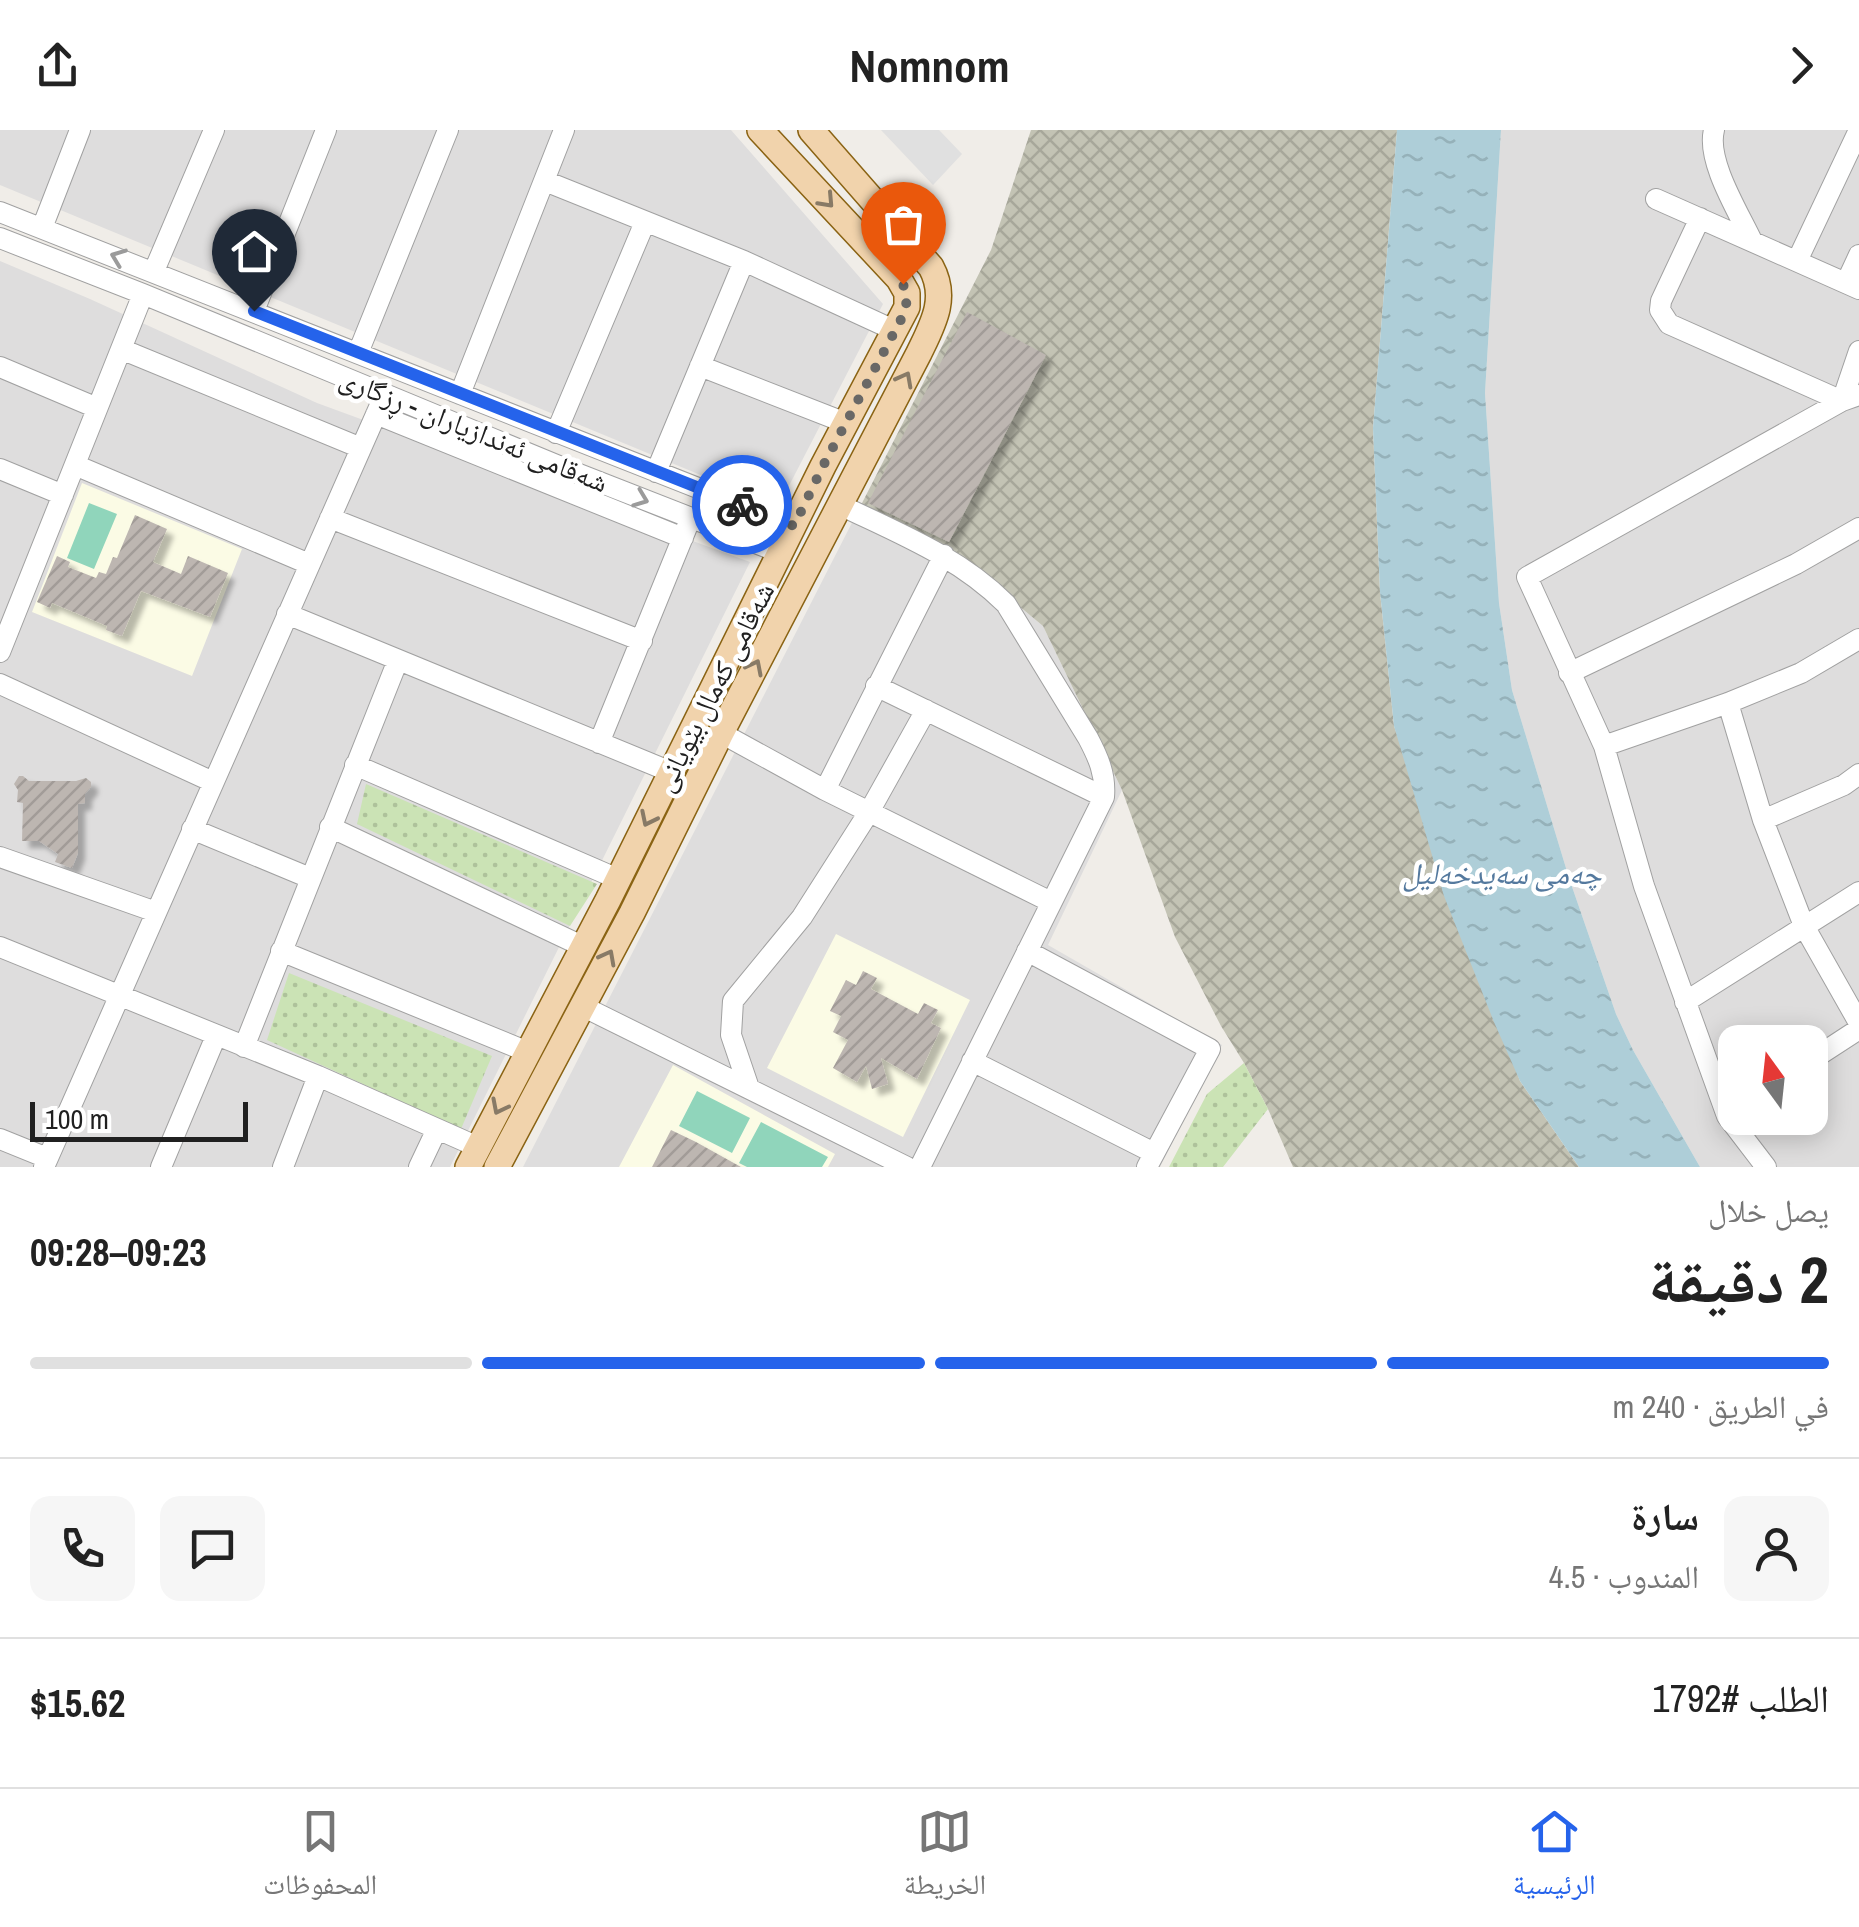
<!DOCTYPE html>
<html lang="ar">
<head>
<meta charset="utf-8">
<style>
	:root { --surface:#fff; --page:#f6f6f6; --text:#222; --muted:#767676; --line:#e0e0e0; --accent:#2563eb }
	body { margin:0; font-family:"Archivo Narrow","Noto Naskh Arabic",sans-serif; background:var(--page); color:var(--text); direction:rtl; height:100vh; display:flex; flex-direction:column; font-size:38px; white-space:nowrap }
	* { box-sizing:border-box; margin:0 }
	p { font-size:32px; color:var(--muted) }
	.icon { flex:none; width:55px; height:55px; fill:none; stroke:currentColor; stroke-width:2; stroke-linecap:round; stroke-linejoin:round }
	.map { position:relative; height:1037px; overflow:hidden; direction:ltr }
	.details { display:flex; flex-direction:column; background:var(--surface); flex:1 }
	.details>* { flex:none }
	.needle { width:65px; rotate:345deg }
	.controls { position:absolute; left:1718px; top:895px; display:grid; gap:20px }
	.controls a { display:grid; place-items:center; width:110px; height:110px; border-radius:20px; background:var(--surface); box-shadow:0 5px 25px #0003; font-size:50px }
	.scale { position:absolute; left:30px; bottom:25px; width:218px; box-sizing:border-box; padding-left:10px; border:5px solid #202020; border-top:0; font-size:28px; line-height:35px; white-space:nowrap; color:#202020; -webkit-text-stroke:8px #fff; paint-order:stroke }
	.pin { position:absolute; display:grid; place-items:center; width:85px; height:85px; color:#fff; margin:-102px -42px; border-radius:50% 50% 50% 0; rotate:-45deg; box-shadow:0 0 10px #0007 }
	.pin .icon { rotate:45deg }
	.courier { position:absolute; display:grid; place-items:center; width:100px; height:100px; margin:-50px; border:8px solid #2563eb; border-radius:50%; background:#fff; color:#222; box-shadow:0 2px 12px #0007 }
	.summary em { font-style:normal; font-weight:800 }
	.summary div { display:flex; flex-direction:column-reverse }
	.summary { display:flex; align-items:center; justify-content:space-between; height:170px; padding:0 30px }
	h1 { font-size:65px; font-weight:800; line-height:75px }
	.bar { display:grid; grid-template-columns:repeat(4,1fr); gap:15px 10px; align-content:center; height:120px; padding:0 30px }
	.bar i { height:12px; border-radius:8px; background:var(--line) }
	.bar .on { background:var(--accent) }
	.bar p { grid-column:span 4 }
	.line { display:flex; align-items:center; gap:25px; padding:0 30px; border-top:2px solid var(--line) }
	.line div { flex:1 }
	.round { display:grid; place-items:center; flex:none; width:105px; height:105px; border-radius:20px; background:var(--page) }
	header { display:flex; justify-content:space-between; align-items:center; height:130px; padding:0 30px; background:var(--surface); font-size:45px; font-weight:800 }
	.menu { display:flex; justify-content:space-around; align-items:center; height:140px; border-top:2px solid var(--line); background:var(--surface); font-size:28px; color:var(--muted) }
	.menu a { display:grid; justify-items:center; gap:5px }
	.menu .on { color:var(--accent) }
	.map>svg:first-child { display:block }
	.residential { fill:#dedddd; fill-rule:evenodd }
	.education { fill:#fbfbe5 }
	.construction { fill:url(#construction-cross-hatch) }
	.garden { fill:url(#garden-dots) }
	.pitch { fill:#90d5bb }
	.parking { fill:#e0e0e0 }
	.water { fill:url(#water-ripples) }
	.building { fill:url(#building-hatch); filter:url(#shadow) }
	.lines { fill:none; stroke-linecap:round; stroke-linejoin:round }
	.minor-casing { stroke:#a1a1a1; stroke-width:22 }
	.major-casing { stroke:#8a6313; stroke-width:28 }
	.minor { stroke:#fff; stroke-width:20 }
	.major { stroke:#f1d3ac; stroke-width:25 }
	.oneway { stroke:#887a66 }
	.oneway2 { stroke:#9b9b9b }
	.done { stroke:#696866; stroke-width:10; stroke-dasharray:0 18 }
	.route { stroke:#2563eb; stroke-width:12 }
	.labels { text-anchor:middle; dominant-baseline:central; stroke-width:9; stroke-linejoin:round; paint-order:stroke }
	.street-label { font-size:28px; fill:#202020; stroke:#fff }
	.water-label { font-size:30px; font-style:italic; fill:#54799e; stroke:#fff }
</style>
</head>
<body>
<header><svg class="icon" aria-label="forward" viewBox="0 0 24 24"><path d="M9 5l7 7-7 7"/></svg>Nomnom<svg class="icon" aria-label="share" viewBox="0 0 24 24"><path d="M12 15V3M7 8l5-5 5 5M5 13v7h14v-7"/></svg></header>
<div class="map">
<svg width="1859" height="1037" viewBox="0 0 1859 1037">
	<defs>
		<pattern id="construction-cross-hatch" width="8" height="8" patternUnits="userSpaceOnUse" patternTransform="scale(2.5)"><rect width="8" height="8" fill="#c3c3b4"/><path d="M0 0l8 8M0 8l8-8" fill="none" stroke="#a7a79a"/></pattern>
		<pattern id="garden-dots" width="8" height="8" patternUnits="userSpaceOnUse" patternTransform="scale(2.5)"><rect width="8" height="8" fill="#cbe3b5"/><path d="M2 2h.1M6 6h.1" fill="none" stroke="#aec29b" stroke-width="1.8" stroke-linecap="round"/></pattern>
		<pattern id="water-ripples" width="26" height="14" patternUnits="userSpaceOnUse" patternTransform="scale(2.5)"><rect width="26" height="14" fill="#aeced8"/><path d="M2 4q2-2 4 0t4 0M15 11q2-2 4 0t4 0" fill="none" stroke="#95b1b9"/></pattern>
		<pattern id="building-hatch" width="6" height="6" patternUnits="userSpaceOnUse" patternTransform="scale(2.5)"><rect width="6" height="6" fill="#bdb6b1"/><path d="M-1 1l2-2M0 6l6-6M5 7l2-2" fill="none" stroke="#a29c98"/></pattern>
		<filter id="shadow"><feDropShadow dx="7" dy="7" stdDeviation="2.5" flood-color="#0004"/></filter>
	</defs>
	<rect width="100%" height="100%" fill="#f0ede8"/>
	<path class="residential" d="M0 0H731L883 174 778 377 0 55Z
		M1501 0H1859V1037H1700L1633 920 1616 884 1569 748 1512 560 1499 473 1485 263ZM1735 912H1810V988H1735Z
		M0 131 90 169 317 273 750 432 450 1037H0Z
		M860 377 978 442 1043 496 1122 660 1048 815 1222 915 1160 1037H523Z"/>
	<path class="education" d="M82 353 242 419 192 546 32 482Z
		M836 804 970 870 903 1007 767 938Z
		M673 935 835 1024 828 1037H619Z"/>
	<path class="construction" d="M1031 0H1397L1373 298 1380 462 1394 596 1520 951 1579 1037H1293L1268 979 1244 933 1221 896 1175 807 1122 660 1043 496 978 442 860 377 991 120Z"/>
	<path class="garden" d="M366 654 597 754 570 796 357 694Z
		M289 843 492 926 461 999 267 910Z
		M1244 933 1268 979 1223 1037H1169L1207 964Z"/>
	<path class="pitch" d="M89 373 117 384 94 439 67 428Z
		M697 961 750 988 732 1023 679 996Z
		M761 992 828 1027 822 1037H747L739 1033Z"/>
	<path class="parking" d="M881 0H939L962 24 933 55Z"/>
	<path class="water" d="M1397 0H1501L1485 263 1499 473 1512 560 1569 748 1616 884 1633 920 1700 1037H1579L1520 951 1494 892 1444 766 1394 596 1380 462 1373 298Z"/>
	<path class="building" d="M967 182 1046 225 949 412 868 373Z
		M135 385 167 399 153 432 181 444 188 426 228 443 210 487 141 461 122 506 106 500 107 496 52 473 50 478 37 472 57 426 70 432 68 437 96 448 99 442 106 444 113 427 117 428Z
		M19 646H23L29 651H76L86 648 91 652V657L85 664V673L78 674V723L72 738 55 732 58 724 39 711H22L23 673 17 672 18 660 14 654Z
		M863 841 877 848 871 859 918 884 924 873 938 880 931 893 941 898 917 949 881 928 888 954 872 959 866 936 857 952 833 938 848 910 833 902 841 886 830 881 846 850 856 855Z
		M671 1000 696 1012 741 1037H652Z"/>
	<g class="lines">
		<g class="minor-casing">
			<path id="minor" d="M1714 0C1706 31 1739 83 1752 111
				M545 51 744 131 896 201
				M1656 69 1859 159
				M0 82 794 396
				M1700 88 1661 171 1660 180 1669 194 1842 271 1859 221
				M42 98 80 0
				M0 108 143 164 566 339 781 423
				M1797 131 1859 0
				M154 141 214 0
				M1846 153 1859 125
				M254 181 326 0
				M121 219 361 318
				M358 223 448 0
				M700 236 846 293
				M0 237 97 278
				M460 264 564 0
				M376 284 683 408
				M556 303 645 92
				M75 335 309 434
				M0 339 63 365
				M656 342 744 131
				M840 375C898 403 959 427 1006 474L1088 608C1098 627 1106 644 1104 667L920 1037
				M330 388 642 511
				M287 484 671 642
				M0 522 143 164
				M1569 543 1796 434 1859 398
				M0 554 213 652
				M876 556 1104 667
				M1728 573 1763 690 1804 796 1859 893
				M721 603 825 660 1051 772
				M599 613 687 397
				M1604 616 1728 573 1801 543 1859 509
				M355 635 618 749
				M825 660 944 425
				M1763 690 1844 655 1859 644
				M330 697 582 816
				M192 699 310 748
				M0 727 156 782
				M0 817 318 946 478 1017
				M281 821 528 922
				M1027 821 1210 919 1147 1037
				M1685 872 1859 762
				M582 876 907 1037
				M244 917 398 530
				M972 931 1154 1023
				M1810 931 1859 899
				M749 958 731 905 733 871 802 787 869 682 926 580
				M0 1009 47 1028
				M44 1037 385 264
				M161 1037 216 906
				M283 1037 318 946
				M419 1037 437 999
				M1766 1037 1727 986 1644 756 1604 616 1527 447 1842 271 1859 265"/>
		</g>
		<g class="major-casing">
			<path id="major" d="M468 1037 608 770 823 336 907 177V163L899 149 760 0
				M497 1037 632 783 721 603 919 223C933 194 948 168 931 137L811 0"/>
		</g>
		<use href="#minor" class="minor"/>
		<use href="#major" class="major"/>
	</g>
	<defs><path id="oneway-chevron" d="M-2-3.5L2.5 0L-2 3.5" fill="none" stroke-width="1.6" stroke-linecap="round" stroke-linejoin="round" transform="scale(2.5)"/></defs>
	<g class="oneway">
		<use href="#oneway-chevron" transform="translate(827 71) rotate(47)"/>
		<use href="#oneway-chevron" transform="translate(905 249) rotate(-62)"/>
		<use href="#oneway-chevron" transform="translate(755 537) rotate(-63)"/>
		<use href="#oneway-chevron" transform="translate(648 689) rotate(116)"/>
		<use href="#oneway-chevron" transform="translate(608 827) rotate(-62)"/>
		<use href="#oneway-chevron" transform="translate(499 977) rotate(117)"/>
	</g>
	<g class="oneway2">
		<use href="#oneway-chevron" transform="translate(118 127) rotate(-159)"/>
		<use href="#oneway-chevron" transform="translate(641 369) rotate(21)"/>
	</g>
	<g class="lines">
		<path class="done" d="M742 375 794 396 823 336 905 182 907 168 903 154"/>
		<path class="route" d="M254 181 742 375"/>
	</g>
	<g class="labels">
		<g class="street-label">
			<text transform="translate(474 300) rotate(22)">شەقامی ئەندازیاران - ڕزگاری</text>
			<text transform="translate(714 557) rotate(-63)">شەقامی کەمال بێویانی</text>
		</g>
		<g class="water-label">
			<text x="1502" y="743">چەمی سەیدخەلیل</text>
		</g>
	</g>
</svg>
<div class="controls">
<a><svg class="needle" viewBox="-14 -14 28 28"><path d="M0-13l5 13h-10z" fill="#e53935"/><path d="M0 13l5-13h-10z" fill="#767676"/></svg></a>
</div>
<div class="scale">100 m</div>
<div class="pin" style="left:903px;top:154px;background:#ea580c"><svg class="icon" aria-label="bag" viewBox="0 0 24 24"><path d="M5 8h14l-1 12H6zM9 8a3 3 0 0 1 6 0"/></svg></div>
<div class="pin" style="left:254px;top:181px;background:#1f2937"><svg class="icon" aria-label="home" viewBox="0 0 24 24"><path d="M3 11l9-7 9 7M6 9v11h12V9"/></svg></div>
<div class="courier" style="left:742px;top:375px"><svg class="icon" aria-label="bike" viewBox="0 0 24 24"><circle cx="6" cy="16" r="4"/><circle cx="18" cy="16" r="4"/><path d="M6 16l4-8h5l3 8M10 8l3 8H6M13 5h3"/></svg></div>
</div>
<section class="details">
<div class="summary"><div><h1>2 دقيقة</h1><p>يصل خلال</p></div><em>09:23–09:28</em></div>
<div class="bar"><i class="on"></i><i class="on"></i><i class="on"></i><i></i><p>في الطريق · 240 m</p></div>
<div class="line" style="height:180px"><a class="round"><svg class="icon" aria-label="person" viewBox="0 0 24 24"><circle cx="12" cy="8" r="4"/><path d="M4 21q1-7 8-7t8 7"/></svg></a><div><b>سارة</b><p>المندوب · 4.5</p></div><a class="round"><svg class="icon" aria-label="chat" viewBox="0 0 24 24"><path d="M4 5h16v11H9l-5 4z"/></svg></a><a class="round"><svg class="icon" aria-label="phone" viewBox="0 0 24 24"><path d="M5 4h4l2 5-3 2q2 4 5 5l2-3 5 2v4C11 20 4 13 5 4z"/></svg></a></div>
<div class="line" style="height:130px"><div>الطلب #1792</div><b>$15.62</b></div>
</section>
<nav class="menu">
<a class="on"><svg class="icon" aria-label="home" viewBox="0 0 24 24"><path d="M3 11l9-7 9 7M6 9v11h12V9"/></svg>الرئيسية</a>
<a><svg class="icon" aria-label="map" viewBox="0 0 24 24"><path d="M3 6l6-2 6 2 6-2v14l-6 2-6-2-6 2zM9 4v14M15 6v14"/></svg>الخريطة</a>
<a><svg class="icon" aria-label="saved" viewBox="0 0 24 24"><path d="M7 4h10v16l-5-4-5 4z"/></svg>المحفوظات</a>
</nav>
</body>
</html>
